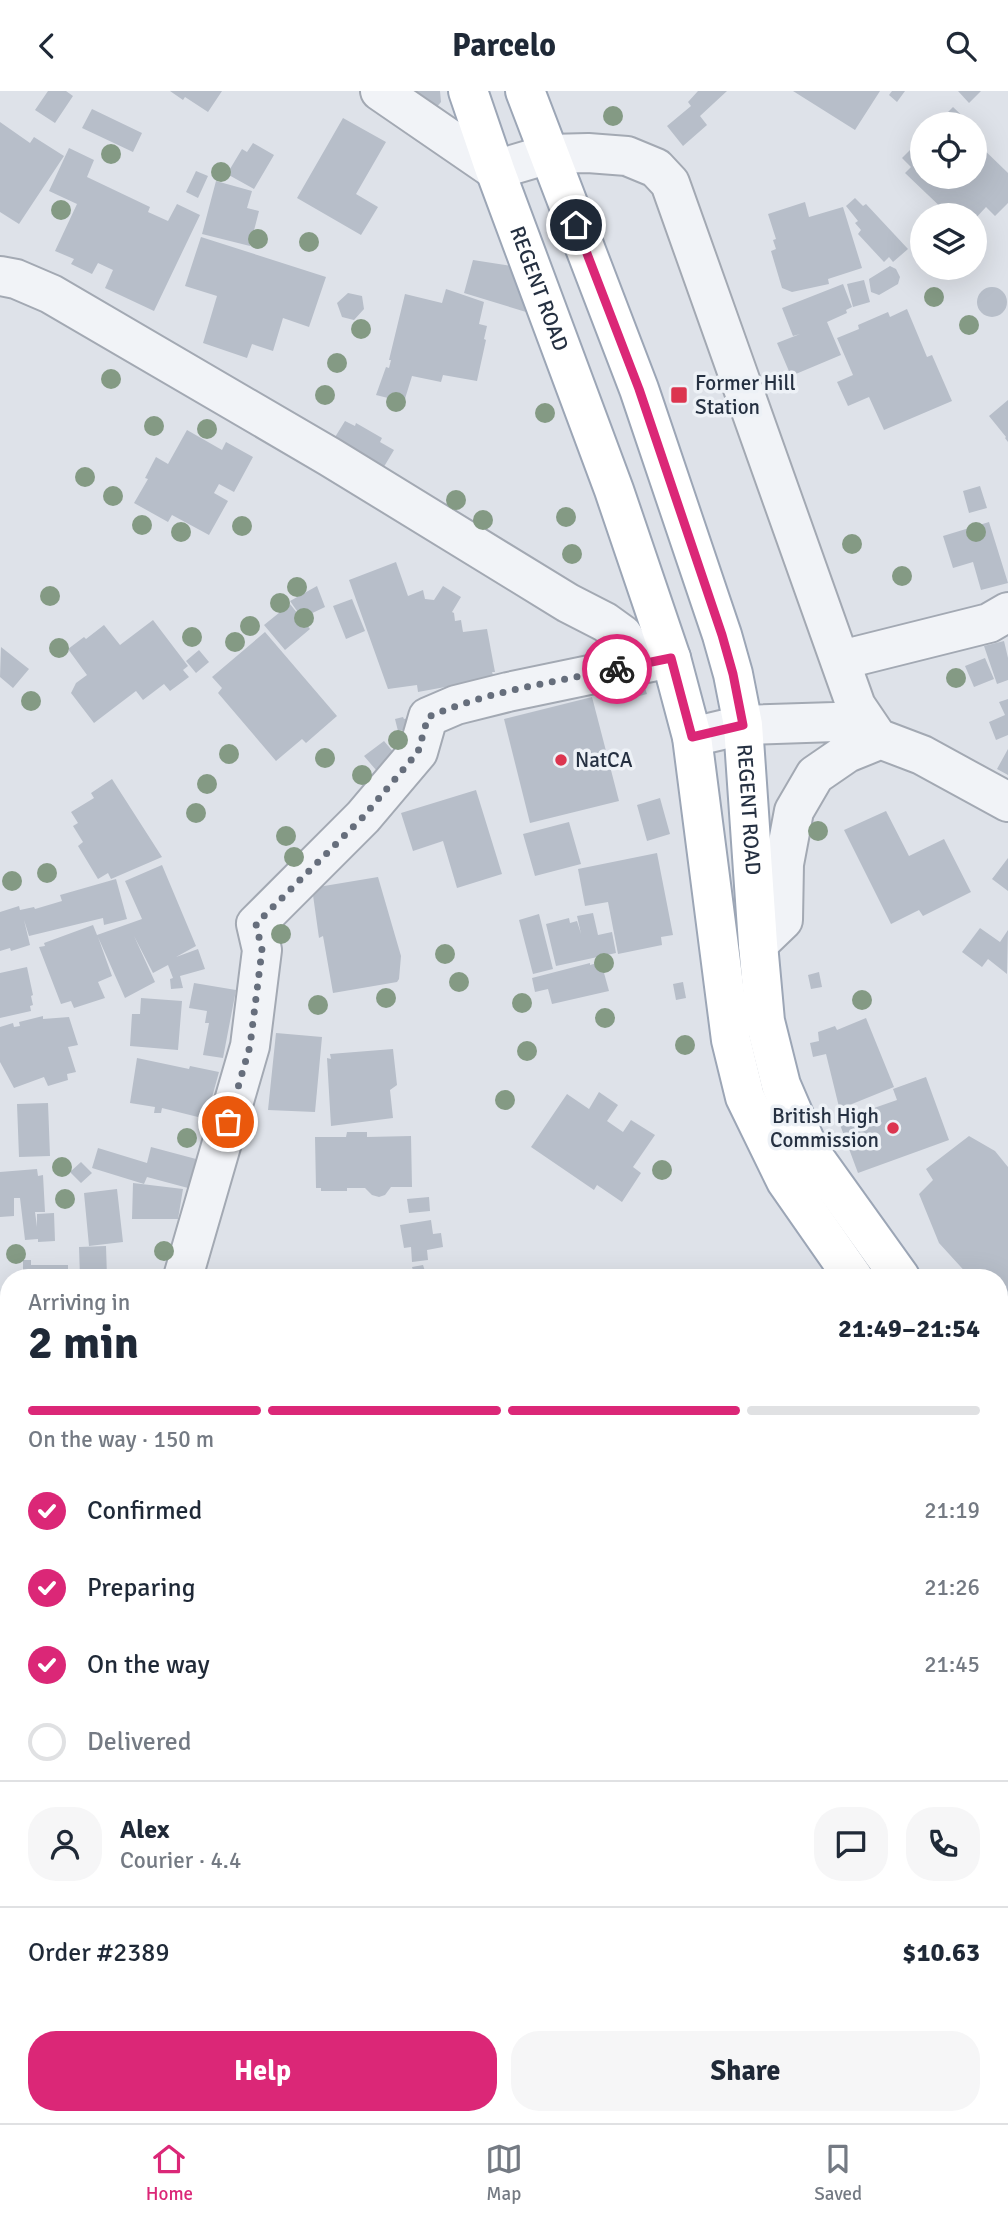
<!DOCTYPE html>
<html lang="en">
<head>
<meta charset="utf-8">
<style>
	:root { --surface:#fff; --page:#f6f6f7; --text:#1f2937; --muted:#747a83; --line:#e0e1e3; --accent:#db2777 }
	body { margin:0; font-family:Signika,sans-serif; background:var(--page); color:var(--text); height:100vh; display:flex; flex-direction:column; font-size:26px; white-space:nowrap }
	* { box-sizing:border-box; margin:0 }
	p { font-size:23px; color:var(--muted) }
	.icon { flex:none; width:38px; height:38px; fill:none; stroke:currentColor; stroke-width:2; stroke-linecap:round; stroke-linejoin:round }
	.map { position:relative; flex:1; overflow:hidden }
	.sheet { position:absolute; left:0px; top:1178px; width:1008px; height:856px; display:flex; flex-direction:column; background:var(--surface); border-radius:28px 28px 0 0; box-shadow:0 7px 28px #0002 }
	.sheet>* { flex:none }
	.controls { position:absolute; left:910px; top:21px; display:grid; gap:14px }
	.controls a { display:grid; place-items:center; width:77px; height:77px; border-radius:50%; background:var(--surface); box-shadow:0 7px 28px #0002; font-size:35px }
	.pin { position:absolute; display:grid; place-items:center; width:60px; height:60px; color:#fff; margin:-30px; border:4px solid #fff; border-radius:50%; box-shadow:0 2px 7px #0007 }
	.courier { position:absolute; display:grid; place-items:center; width:70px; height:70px; margin:-35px; border:5px solid #db2777; border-radius:50%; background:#fff; color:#222; box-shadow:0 2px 9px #0007 }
	.overview em { font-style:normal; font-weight:800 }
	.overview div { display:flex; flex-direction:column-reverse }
	.overview { display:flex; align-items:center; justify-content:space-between; height:119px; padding:0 28px }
	h1 { font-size:46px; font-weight:800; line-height:52px }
	.bar { display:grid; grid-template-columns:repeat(4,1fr); gap:10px 7px; align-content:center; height:84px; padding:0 28px }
	.bar i { height:9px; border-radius:5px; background:var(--line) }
	.bar .selected { background:var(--accent) }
	.bar p { grid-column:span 4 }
	.line { display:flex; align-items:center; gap:18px; padding:0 28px; border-top:2px solid var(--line) }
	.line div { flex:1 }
	.round { display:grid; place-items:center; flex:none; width:74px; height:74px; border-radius:28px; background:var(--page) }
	ol { padding:0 28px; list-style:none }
	li { display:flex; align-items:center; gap:21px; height:77px }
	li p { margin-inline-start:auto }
	li .icon { padding:7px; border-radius:50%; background:var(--accent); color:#fff; stroke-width:4 }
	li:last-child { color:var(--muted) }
	li i { width:38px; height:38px; border:4px solid var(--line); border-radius:50% }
	.action { display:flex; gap:14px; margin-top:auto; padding:14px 28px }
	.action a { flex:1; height:80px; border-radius:28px; background:var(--accent); color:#fff; font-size:28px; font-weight:800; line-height:80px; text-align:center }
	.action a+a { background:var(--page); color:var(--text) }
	header { display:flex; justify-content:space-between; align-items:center; height:91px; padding:0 28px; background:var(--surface); font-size:32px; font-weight:800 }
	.dock { display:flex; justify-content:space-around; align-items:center; height:98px; border-top:2px solid var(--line); background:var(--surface); font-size:19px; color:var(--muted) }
	.dock a { display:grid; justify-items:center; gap:4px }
	.dock .selected { color:var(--accent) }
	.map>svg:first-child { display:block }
	.building { fill:#b7bec9 }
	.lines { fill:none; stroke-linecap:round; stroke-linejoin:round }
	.minor-casing { stroke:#a3a9b3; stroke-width:42 }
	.major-casing { stroke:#9ca6b6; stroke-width:42 }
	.minor { stroke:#f1f3f7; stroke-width:38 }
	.major { stroke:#fff; stroke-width:38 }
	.tree { fill:#849a84 }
	.done { stroke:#666e7c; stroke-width:7; stroke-dasharray:0 12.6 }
	.route { stroke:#db2777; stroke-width:9 }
	.poi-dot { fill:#dc354f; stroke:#edf1f6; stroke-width:2.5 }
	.labels { text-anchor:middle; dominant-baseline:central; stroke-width:7; stroke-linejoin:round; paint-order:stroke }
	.street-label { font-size:21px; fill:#253041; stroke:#edf1f6 }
	.poi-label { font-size:21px; fill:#253041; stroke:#edf1f6; text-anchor:start }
</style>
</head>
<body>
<header><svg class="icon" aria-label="back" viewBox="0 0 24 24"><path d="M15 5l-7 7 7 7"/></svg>Parcelo<svg class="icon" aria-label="search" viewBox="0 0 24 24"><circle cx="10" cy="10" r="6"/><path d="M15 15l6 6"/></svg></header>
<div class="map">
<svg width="1008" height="2032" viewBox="0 0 1008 2032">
	<rect width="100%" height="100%" fill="#dee2e9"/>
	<path class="building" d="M48 0H66L73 5 55 32 35 19Z
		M170 0H222L208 21 185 6 183 9Z
		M413 0H440L441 11 435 18Z
		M698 0H727L700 25 707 34 683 55 667 35 691 15 688 11Z
		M793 0H880L855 39Z
		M892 0H905L897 11 889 4Z
		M958 0H981L969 12Z
		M953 16 971 33H936Z
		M92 18 142 42 133 61 82 37Z
		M343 27 386 51 356 103 378 116 361 144 297 107Z
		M0 31 30 52 34 46 64 65 19 133 0 121Z
		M922 47V86H975V50L1008 82V112L995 125 986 116 975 128V124H949L905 82 911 76 902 67Z
		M253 52 274 64 254 98 227 83 242 58 247 61Z
		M69 57 94 69 87 86 150 116 148 121 168 130 177 113 200 124 154 220 105 197 113 179 98 172 92 183 71 173 74 168 55 160 77 113 49 100Z
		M196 80 208 85 198 107 186 101Z
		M216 90 252 100 247 117 259 120 250 155 202 143Z
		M855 107 863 115 866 113 908 158 893 171 889 166 884 171 858 143 861 139 855 132 858 130 846 115Z
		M805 111 809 126 843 116 862 177 828 188 829 193 792 201 782 197 771 160 776 158 773 149 776 148 768 123Z
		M201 146 326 186 309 236 283 227 273 260 252 253 247 267 203 252 217 205 185 195Z
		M473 169 511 175 526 221 464 202Z
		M890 175 896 178 900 186 898 193 879 204 871 201 869 188Z
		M864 189 870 211 853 216 847 193Z
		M843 193 852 216 846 219 847 222 827 231 841 264 791 285 777 252 800 243 793 245 782 217Z
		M977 211a15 15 0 1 1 30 0a15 15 0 1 1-30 0Z
		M446 198 484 211 479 233 487 235 484 248 486 249 477 290 443 284 441 291 412 285 404 311 376 304 386 276 389 277 391 269H389L405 203 442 212Z
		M348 202 362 205 364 218 354 229 342 226 337 212Z
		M907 218 927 266 932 264 952 310 884 339 869 306 848 315 837 291 853 284 837 247 859 238 858 234 888 221 890 226Z
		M1008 309V351L1005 347 1006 346 989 325Z
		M345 330 355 335 356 332 382 347 380 351 394 359 382 379 332 351Z
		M187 339 222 359 226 351 253 366 234 401 219 393 214 402 228 410 209 444 172 424 168 431 134 412 148 388 145 387 156 366 168 373Z
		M980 395 987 417 969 422 963 400Z
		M989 431 1008 492 981 499 973 471 953 477 943 445Z
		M396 471 408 505 423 499 425 508 434 509 443 495 461 506 452 521 454 522 455 530 461 529 463 541 487 538 495 581H492L494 587 418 601 417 594 388 598 349 489Z
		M317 495 325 516 302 527 290 510Z
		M352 508 365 540 346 548 333 515Z
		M290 513 310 538 285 559 264 534Z
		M153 529 188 575 183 579 189 586 170 600 164 593 143 609 136 600 94 632 71 602 76 592 87 584 68 558 84 546 86 548 104 534 120 554Z
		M265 541 337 625 306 652 302 648 276 670 218 602 222 597 212 586Z
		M1004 550 1008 567V589L997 593 984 555Z
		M1 556 29 578 13 597 0 586Z
		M199 559 209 571 196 582 186 570Z
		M985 567 994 588 974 596 965 575Z
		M643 591 647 603 620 610 616 598Z
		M592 606 619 710 530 732 504 628Z
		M1008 608V644L996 649 989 631 1005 624 999 611Z
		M403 626 404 628 409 627 412 637 398 640 395 628Z
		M384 650 395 663 376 679 364 665Z
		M1008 658V684L997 678Z
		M112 688 162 766 111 788 108 782 98 788 78 755 83 751 73 735 78 732 71 721 94 707 91 702Z
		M476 699 502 783 457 797 443 750 413 760 401 722Z
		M660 707 670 743 647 750 637 714Z
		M886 720 909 765 944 748 971 801 923 825 919 819 891 833 844 739Z
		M569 731 581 773 535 785 523 743Z
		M657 762 673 844 661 846 662 854 618 863 608 811 585 815 578 778Z
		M1008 767V800L992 788Z
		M162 774 196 855 176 866 198 858 205 878 180 885 183 897 171 898 170 888 173 887 168 874 153 882 134 845 155 891 125 907 98 846 112 885 98 891 105 907 74 917 71 910 61 913 39 856 45 855 44 852 93 834 97 844 142 828 125 790Z
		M378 786 401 865 399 888 397 891 333 902 323 845 319 847 312 797Z
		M116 788 127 828 104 834 103 827 29 845 24 829 30 854 11 860 10 857 0 860V821L19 815 20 819 34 816 35 818 62 810 60 804Z
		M593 822 598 844 612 841 616 862 556 875 546 833 569 827 570 832 577 830 581 843 577 825Z
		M539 823 553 878 533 883 519 829Z
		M980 837 1000 851 1008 839 1007 883 988 868 982 876 962 861Z
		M601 871 609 900 552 913 548 898 535 901 532 887 590 872V874Z
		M27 876 33 904 31 905 33 914 30 915 31 920 0 927V882Z
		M819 881 822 896 811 898 808 884Z
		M683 891 686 907 676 909 673 893Z
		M194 892 236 899 223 967 203 964 209 932H205L207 920 189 917Z
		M141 907 182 910 178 959 130 955 132 923H140Z
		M43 925V928L69 926 78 954 68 956 76 981 67 983 68 989 48 995 44 986 14 997 0 971V936L13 932 14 936 20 935 19 931Z
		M866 927 894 996 852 1013 839 1016 826 963 813 966 810 952 819 950 818 941 835 935 837 939Z
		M276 942 322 946 315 1021 268 1019Z
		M393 958 397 994 390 999 393 1027 331 1035 327 967 331 968 330 963Z
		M137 967 189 978 190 975 219 981 206 1028 162 1017 161 1022H154L155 1016 130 1012Z
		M926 986 949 1049 858 1082 836 1023 851 1017 854 1024 897 1009 893 998Z
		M599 1001 618 1014 607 1030 623 1041 631 1029 655 1044 633 1076 641 1082 622 1111 597 1094 594 1099 531 1056 567 1003 589 1018Z
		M48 1012 50 1065 19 1066 17 1013Z
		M347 1041H367V1046L411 1045 412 1096H391L385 1104 379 1106 372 1104 365 1097H347V1100H321V1097H316L315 1046H346Z
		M969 1045 995 1060 1008 1076V1223L999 1219V1186H970L939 1152 919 1103 933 1089 926 1078Z
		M151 1056 196 1068 188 1097 147 1086 144 1093 92 1077 98 1057 147 1072Z
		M81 1071 92 1082 81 1092 70 1081Z
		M37 1078 38 1085 43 1084 45 1121H35L37 1136V1123L54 1122 55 1150 38 1151V1148L25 1149 20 1107H14V1125L0 1126V1081Z
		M133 1092 183 1098 178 1128H132Z
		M117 1098 123 1151 89 1155 84 1102Z
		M429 1106 430 1120 409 1122 407 1108Z
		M431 1129 433 1143 441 1142 443 1156 427 1159 428 1169 412 1171 411 1156 404 1157 400 1134Z
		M106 1155 107 1186H80L79 1156Z
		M23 1169H31V1174H68V1186H23Z
		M423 1174 427 1186H415L412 1176Z
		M0 1232H9V1248H0Z
		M0 1293H9V1349H0Z
		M9 1353V1371L0 1372V1354Z
		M0 1441 3 1450 9 1449V1602L0 1601Z
		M0 1613 9 1617V1660L0 1677Z
		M1007 1666H1008V1735L999 1732V1691Z
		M999 1757 1008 1759V1784L999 1782Z
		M0 1765H9V1785H0Z
		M0 1866H9V1883H0Z
		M9 1926V1954H8L0 1929Z
		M999 1932 1008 1935V1997L1004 2013 999 2012Z
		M148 2025H151L157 2032H137Z
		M180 2025H212L213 2027 206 2032H184Z
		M215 2025H274L278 2032H229L227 2029 220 2032Z
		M565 2025H627L630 2026 628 2032H562Z
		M710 2025H754L771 2032H707Z"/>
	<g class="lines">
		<g class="minor-casing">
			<path id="minor" d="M380 0 495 79 549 63 588 62 627 65 656 77 670 92 856 615 879 649
				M0 185 16 188 51 203 330 366 568 512 605 531 623 544 638 573
				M841 569 989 532 1008 521
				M692 646 743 634 835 631 922 664 1008 711
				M758 853 783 829 784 773 794 720 815 684 847 662 879 649
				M183 1186 250 955 262 859 256 833 363 726 418 661 428 626 456 614 508 601 671 567
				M999 1478 1008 1471
				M313 2025 319 2032
				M933 2032 934 2025"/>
		</g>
		<g class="major-casing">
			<g id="major">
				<path id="s1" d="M468 0 495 79 614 399 671 567 692 646 731 949 745 1006 786 1090 853 1186"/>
				<path id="s2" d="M525 0 639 298 722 544 733 583 743 634 758 853 765 930 781 994 809 1059 900 1186"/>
				<path d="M999 1326 1008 1338"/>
				<path d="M999 1389 1008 1398"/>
			</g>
		</g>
		<use href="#minor" class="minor"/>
		<use href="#major" class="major"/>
	</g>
	<g class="tree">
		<circle cx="613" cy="25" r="10"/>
		<circle cx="111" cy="63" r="10"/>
		<circle cx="221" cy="81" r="10"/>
		<circle cx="61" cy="119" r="10"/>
		<circle cx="258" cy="148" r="10"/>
		<circle cx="309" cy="151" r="10"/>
		<circle cx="934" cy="206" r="10"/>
		<circle cx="969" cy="234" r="10"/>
		<circle cx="361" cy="238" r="10"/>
		<circle cx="337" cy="272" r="10"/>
		<circle cx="111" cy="288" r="10"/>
		<circle cx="325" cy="304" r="10"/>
		<circle cx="396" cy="311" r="10"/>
		<circle cx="545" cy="322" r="10"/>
		<circle cx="154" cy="335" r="10"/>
		<circle cx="207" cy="338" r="10"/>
		<circle cx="85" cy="386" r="10"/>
		<circle cx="113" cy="405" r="10"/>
		<circle cx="456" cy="409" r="10"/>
		<circle cx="566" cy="426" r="10"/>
		<circle cx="483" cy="429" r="10"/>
		<circle cx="142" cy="434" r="10"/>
		<circle cx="242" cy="435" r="10"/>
		<circle cx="181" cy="441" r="10"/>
		<circle cx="976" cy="441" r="10"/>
		<circle cx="852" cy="453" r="10"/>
		<circle cx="572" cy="463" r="10"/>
		<circle cx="902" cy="485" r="10"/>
		<circle cx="297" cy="496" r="10"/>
		<circle cx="50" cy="505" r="10"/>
		<circle cx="280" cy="512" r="10"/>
		<circle cx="304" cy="527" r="10"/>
		<circle cx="250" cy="535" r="10"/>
		<circle cx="192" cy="546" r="10"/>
		<circle cx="235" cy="551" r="10"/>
		<circle cx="59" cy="557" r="10"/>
		<circle cx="956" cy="587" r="10"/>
		<circle cx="31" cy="610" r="10"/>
		<circle cx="398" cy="649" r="10"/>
		<circle cx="229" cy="663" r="10"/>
		<circle cx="325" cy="667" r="10"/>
		<circle cx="362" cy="684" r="10"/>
		<circle cx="207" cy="693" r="10"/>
		<circle cx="196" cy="722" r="10"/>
		<circle cx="818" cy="740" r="10"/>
		<circle cx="286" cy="745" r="10"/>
		<circle cx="294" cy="766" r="10"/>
		<circle cx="47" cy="782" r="10"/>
		<circle cx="12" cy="790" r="10"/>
		<circle cx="281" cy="843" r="10"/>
		<circle cx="445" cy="863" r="10"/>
		<circle cx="604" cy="872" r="10"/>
		<circle cx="459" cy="891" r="10"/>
		<circle cx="386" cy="907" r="10"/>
		<circle cx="862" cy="909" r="10"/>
		<circle cx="522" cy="912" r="10"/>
		<circle cx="318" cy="914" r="10"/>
		<circle cx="605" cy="927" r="10"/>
		<circle cx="685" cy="954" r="10"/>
		<circle cx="527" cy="960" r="10"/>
		<circle cx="505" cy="1009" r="10"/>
		<circle cx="187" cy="1047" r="10"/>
		<circle cx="62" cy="1076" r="10"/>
		<circle cx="662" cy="1079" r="10"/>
		<circle cx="65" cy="1108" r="10"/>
		<circle cx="164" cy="1160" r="10"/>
		<circle cx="16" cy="1163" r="10"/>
	</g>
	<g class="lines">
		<path class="done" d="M228 1031 250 955 262 859 256 833 363 726 418 661 428 626C488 600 554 591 617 578"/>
		<path class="route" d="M576 134 639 298 722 544 733 583 743 634 692 646 671 567 617 578"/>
	</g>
	<g class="poi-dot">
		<rect x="670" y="295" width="18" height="18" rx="3.5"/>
		<circle cx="561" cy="669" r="7"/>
		<circle cx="893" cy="1037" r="7"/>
	</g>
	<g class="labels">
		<g class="street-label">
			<text stroke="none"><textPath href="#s1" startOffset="210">REGENT ROAD</textPath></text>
			<text stroke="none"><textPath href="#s2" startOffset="756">REGENT ROAD</textPath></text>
		</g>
		<g class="poi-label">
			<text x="695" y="292">Former Hill<tspan x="695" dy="24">Station</tspan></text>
			<text x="575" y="669">NatCA</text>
			<text x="879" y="1025" text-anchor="end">British High<tspan x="879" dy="24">Commission</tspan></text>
		</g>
	</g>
</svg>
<div class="controls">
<a><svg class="icon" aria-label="locate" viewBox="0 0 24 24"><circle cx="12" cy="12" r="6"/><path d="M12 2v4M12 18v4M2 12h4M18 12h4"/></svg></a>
<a><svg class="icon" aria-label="layers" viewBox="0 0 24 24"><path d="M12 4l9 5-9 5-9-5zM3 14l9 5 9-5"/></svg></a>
</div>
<div class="pin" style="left:228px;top:1031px;background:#ea580c"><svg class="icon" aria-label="bag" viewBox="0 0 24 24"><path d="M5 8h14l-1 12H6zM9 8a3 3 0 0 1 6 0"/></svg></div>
<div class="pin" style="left:576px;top:134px;background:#1f2937"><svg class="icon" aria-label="home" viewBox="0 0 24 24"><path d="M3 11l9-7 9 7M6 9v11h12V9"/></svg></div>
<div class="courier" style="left:617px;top:578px"><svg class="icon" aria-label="bike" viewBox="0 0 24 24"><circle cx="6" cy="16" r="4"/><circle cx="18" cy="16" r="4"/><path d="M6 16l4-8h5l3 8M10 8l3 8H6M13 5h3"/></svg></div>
<section class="sheet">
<div class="overview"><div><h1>2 min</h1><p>Arriving in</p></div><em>21:49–21:54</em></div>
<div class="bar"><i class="selected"></i><i class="selected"></i><i class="selected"></i><i></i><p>On the way · 150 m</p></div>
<ol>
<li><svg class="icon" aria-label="check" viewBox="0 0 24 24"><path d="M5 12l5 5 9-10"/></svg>Confirmed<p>21:19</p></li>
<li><svg class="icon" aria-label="check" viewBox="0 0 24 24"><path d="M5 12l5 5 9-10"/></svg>Preparing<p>21:26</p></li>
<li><svg class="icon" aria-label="check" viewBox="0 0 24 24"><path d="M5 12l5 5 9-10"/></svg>On the way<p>21:45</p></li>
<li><i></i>Delivered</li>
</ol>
<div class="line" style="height:126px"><a class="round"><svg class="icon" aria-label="person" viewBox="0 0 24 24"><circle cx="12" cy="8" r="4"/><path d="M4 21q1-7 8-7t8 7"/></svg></a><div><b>Alex</b><p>Courier · 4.4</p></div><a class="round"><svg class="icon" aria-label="chat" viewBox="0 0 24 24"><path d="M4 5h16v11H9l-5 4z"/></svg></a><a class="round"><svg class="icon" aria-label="phone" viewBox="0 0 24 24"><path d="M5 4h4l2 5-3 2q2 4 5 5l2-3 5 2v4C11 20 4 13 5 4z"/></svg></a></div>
<div class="line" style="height:91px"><div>Order #2389</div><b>$10.63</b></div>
<div class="action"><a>Help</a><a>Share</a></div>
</section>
</div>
<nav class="dock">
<a class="selected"><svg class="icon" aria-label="home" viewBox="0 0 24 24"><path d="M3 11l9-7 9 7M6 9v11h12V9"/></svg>Home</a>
<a><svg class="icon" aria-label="map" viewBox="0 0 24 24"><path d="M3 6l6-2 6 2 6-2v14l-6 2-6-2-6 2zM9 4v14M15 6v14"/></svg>Map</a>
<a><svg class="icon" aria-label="saved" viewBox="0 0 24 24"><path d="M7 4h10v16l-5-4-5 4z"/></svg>Saved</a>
</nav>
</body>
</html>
